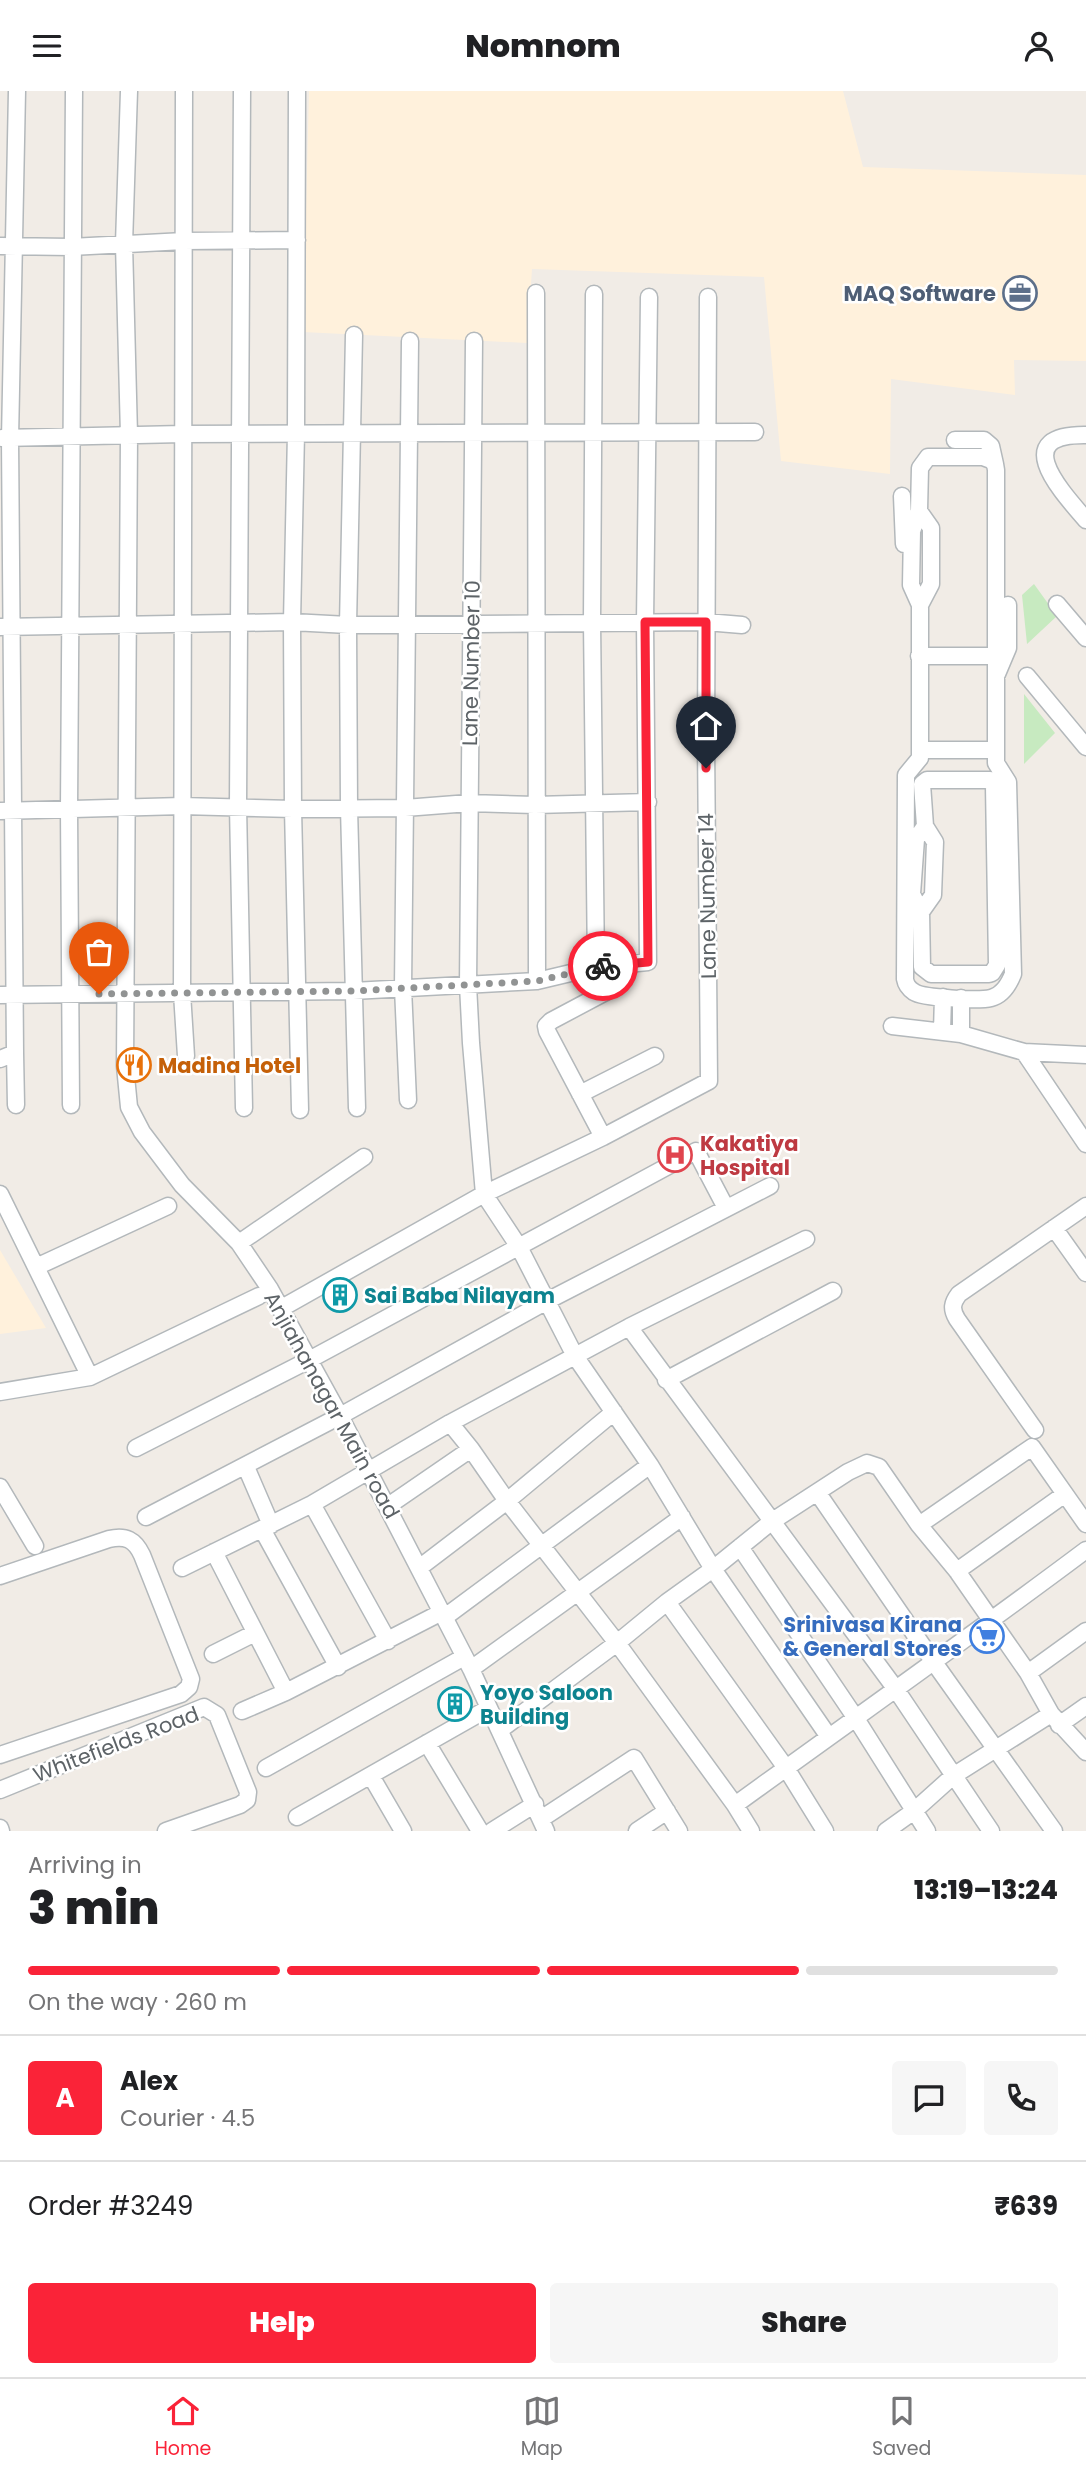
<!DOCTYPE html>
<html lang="en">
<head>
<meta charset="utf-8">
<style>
	:root { --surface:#fff; --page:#f6f6f6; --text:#202124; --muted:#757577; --line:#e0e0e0; --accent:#fa2338 }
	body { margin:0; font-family:Poppins,sans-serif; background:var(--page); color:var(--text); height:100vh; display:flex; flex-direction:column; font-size:26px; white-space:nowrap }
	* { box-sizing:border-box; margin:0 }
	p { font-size:23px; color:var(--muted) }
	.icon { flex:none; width:38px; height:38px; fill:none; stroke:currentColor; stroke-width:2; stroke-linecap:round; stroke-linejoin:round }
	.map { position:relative; height:1740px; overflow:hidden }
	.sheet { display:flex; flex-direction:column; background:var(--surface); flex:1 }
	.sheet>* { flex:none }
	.pin { position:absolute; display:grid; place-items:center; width:60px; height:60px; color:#fff; margin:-72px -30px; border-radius:50% 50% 50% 0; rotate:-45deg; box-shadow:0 0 7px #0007 }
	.pin .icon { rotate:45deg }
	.courier { position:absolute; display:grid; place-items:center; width:70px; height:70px; margin:-35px; border:5px solid #fa2338; border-radius:50%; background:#fff; color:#222; box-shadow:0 2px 9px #0007 }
	.summary em { font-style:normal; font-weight:800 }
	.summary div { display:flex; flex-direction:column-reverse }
	.summary { display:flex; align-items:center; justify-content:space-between; height:119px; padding:0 28px }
	h1 { font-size:46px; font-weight:800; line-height:52px }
	.bar { display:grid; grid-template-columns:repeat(4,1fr); gap:10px 7px; align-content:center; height:84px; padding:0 28px }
	.bar i { height:9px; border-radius:5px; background:var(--line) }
	.bar .active { background:var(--accent) }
	.bar p { grid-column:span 4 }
	.line { display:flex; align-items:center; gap:18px; padding:0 28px; border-top:2px solid var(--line) }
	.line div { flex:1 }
	.round { display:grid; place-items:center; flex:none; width:74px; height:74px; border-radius:7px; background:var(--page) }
	.cta { display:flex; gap:14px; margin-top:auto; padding:14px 28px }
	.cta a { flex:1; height:80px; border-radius:7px; background:var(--accent); color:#fff; font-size:28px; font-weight:800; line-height:80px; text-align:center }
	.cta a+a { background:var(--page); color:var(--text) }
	header { display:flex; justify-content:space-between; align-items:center; height:91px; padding:0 28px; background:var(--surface); font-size:32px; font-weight:800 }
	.tabs { display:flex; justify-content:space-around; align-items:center; height:98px; border-top:2px solid var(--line); background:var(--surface); font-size:19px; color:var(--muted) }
	.tabs a { display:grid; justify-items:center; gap:4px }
	.tabs .active { color:var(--accent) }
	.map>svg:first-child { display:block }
	.commercial { fill:#fff1dc }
	.green { fill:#c7eac0 }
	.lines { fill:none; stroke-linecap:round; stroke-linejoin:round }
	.street-casing { stroke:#b3b8bb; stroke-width:19 }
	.street { stroke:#fff; stroke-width:16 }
	.done { stroke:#919393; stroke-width:7; stroke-dasharray:0 12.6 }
	.route { stroke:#fa2338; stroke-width:9 }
	.labels { text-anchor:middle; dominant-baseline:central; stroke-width:5; stroke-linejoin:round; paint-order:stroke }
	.service-label { font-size:21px; font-weight:bold; fill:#4e5e75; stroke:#fff; text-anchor:end }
	.street-label { font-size:21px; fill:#5d6367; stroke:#fff }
	.food-label { font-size:21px; font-weight:bold; fill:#c56008; stroke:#fff; text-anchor:start }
	.health-label { font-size:21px; font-weight:bold; fill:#be3a42; stroke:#fff; text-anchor:start }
	.culture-label { font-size:21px; font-weight:bold; fill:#0d838f; stroke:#fff; text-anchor:start }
	.shop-label { font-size:21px; font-weight:bold; fill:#366cbe; stroke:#fff; text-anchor:end }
</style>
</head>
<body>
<header><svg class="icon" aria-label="menu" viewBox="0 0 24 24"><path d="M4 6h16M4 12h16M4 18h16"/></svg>Nomnom<svg class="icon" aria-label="person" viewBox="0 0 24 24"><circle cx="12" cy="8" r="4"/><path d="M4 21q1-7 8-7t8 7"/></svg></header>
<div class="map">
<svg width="1086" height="1740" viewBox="0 0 1086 1740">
	<rect width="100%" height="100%" fill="#f1ece6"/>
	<path class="commercial" d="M309 0H843L863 76 1086 84V270L1014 269 1015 304 891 288 890 383 781 370 764 186 532 178 527 252 303 241Z
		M0 1159 46 1237 0 1243Z"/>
	<path class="green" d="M1034 493 1057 525 1027 553 1022 504Z
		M1024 603 1055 642 1024 673Z"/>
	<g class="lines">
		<g class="street-casing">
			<path id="street" d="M129 0 124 153 129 344 125 975 129 1016 142 1041 182 1094 239 1152 270 1198 340 1325 471 1578 546 1740
				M184 0 182 902 186 965
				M242 0 238 715 244 1017
				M297 0 296 342 292 531 293 718 300 1019
				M0 155 71 156 184 150 297 149
				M536 202 537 890
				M594 203 592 531 596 876
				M354 244 348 534 349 717 357 1017
				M474 250 468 894 471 952 484 1103 519 1156 575 1265 650 1374 713 1478 829 1646
				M1086 344C1008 343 1061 400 1086 429
				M2 347 183 343 755 341
				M955 349H984L991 355 995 373
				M928 366H983L991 369 995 373 996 379V672L1008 691 1013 883C1009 893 1003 904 991 907 979 910 923 907 914 901 908 897 906 894 905 888L906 684 920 667V514L911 494 912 440 919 420 920 377Z
				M902 405 904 453
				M919 420 931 437V493L920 514
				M1057 513 1086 547
				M0 536 292 531 348 534 706 531 742 534
				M919 565H996
				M997 583 1008 557V514
				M1027 585 1086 656
				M920 659H996
				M927 689H990L994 695 997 874 992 882 989 883H931L922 876 921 821 912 803 916 748 925 735 922 693Z
				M0 720 182 715 293 718 405 717 469 712 535 714 648 711
				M921 821 933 804 935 751 925 735
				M0 904 353 900 537 890 596 876 648 871 645 531 649 206
				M961 907V943
				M892 935 961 943 1024 961 1086 964
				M942 940 943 906
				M1024 961 1086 1053
				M15 962 16 1014
				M0 968 15 962 10 348 17 0
				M580 1003 655 965
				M408 1009 403 897 410 250
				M71 1014 69 718 74 0
				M603 1046 547 940 546 935 551 930 615 896
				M0 1103 90 1286
				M1054 1137 1086 1182
				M239 1152 364 1066
				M36 1176 168 1115
				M280 1218 484 1103 603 1046 709 990 706 651 708 206
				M629 1236 895 1597 991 1740
				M666 1289 833 1200
				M0 1301 90 1286 259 1205
				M450 1332 471 1358 507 1410 617 1552 735 1714 751 1740
				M1035 1339 957 1228C951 1218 952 1212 959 1203L1086 1115
				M136 1357 309 1269 696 1060 726 1117
				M246 1376 271 1434
				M0 1396 35 1455
				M817 1401 933 1570 1054 1740
				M312 1413 388 1550
				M388 1415 471 1358
				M146 1426 340 1325 547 1210 770 1095
				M919 1434 1032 1356 1086 1433
				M262 1438 338 1576
				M740 1456 855 1626 927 1740
				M214 1461 286 1601 442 1521
				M182 1477 312 1413 450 1332 629 1236 806 1148
				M419 1477 507 1410 614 1321
				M957 1480 1065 1403
				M0 1485 109 1448C126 1444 135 1449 142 1464L191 1588 189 1596 181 1603 0 1664
				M667 1511 786 1677 825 1740
				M445 1526 650 1374
				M213 1563 255 1542
				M471 1578 682 1426
				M1028 1582 1086 1540
				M242 1620 286 1601
				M1059 1634 1086 1615
				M500 1639 617 1552 667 1511 713 1478 771 1431 848 1381 867 1372 879 1376 919 1434 957 1480 1028 1582 1051 1623 1086 1661
				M427 1652 480 1740
				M266 1677 464 1566
				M371 1685 403 1740
				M0 1699 204 1616 217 1624 248 1701 247 1709 240 1714 166 1740
				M735 1714C852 1629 970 1546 1086 1459
				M297 1726 489 1617
				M541 1728 634 1667 679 1740
				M0 1737 1 1740
				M492 1740 535 1713
				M637 1740 667 1720
				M886 1740 914 1720 953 1685 1051 1623"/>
		</g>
		<use href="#street" class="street"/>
	</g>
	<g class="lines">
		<path class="done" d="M99 903 353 900 537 890 603 875"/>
		<path class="route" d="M603 875 648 871 645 531H706V677"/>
	</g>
	<defs>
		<g id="office-ring" transform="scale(1.75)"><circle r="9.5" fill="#fff" stroke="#5c6f8a" stroke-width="1.5"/><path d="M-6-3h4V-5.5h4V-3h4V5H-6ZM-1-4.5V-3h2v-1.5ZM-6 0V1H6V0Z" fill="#5c6f8a"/></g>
		<g id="restaurant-ring" transform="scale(1.75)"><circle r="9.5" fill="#fff" stroke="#e8710a" stroke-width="1.5"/><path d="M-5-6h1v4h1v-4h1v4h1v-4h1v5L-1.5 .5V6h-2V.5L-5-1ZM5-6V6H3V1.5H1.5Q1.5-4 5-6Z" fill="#e8710a"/></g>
		<g id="hospital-ring" transform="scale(1.75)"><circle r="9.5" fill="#fff" stroke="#e0444e" stroke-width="1.5"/><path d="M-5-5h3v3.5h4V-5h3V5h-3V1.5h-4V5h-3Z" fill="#e0444e"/></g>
		<g id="building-ring" transform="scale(1.75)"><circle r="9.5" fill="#fff" stroke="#0f9aa8" stroke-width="1.5"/><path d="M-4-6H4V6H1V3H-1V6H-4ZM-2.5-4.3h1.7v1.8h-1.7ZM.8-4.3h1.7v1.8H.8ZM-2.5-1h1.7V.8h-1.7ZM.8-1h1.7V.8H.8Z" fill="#0f9aa8"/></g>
		<g id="supermarket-ring" transform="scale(1.75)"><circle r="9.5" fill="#fff" stroke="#3f7fe0" stroke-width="1.5"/><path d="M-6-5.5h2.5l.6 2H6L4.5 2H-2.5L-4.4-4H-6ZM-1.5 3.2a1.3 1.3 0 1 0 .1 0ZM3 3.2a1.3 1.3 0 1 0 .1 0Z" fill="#3f7fe0"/></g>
	</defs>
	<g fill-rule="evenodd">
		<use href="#office-ring" x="1020" y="202"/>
		<use href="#restaurant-ring" x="134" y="974"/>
		<use href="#hospital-ring" x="675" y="1064"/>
		<use href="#building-ring" x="340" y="1204"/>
		<use href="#supermarket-ring" x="987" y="1545"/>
		<use href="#building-ring" x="455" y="1613"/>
	</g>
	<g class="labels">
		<g class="service-label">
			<text x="996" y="202">MAQ Software</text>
		</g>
		<g class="street-label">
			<text transform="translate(471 572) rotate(-89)">Lane Number 10</text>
			<text transform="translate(707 805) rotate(-91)">Lane Number 14</text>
			<text transform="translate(332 1314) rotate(61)">Anjiahanagar Main road</text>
			<text transform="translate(116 1653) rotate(-21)">Whitefields Road</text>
		</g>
		<g class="food-label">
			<text x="158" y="974">Madina Hotel</text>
		</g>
		<g class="health-label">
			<text x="700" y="1052">Kakatiya<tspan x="700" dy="24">Hospital</tspan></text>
		</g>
		<g class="culture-label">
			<text x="364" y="1204">Sai Baba Nilayam</text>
			<text x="480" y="1601">Yoyo Saloon<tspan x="480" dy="24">Building</tspan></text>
		</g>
		<g class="shop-label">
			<text x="962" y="1533">Srinivasa Kirana<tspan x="962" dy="24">&amp; General Stores</tspan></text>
		</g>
	</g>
</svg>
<div class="pin" style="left:99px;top:903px;background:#ea580c"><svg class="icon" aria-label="bag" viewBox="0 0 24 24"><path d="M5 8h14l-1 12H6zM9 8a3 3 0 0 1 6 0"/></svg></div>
<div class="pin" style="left:706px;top:677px;background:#1f2937"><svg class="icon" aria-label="home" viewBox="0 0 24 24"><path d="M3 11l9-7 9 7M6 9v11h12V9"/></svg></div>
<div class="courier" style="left:603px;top:875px"><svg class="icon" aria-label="bike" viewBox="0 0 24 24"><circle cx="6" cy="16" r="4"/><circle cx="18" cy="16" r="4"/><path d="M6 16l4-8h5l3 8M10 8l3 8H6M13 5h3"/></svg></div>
</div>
<section class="sheet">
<div class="summary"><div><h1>3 min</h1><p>Arriving in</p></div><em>13:19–13:24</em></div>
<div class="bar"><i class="active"></i><i class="active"></i><i class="active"></i><i></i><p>On the way · 260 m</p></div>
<div class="line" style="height:126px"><b class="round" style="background:var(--accent);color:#fff">A</b><div><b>Alex</b><p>Courier · 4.5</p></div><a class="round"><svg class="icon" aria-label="chat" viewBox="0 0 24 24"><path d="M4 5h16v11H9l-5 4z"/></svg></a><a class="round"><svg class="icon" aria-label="phone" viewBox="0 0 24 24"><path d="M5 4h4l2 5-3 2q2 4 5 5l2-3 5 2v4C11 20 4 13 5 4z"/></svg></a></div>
<div class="line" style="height:91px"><div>Order #3249</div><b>₹639</b></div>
<div class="cta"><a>Help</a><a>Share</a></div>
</section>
<nav class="tabs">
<a class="active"><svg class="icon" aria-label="home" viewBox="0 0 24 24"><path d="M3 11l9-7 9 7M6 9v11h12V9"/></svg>Home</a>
<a><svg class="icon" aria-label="map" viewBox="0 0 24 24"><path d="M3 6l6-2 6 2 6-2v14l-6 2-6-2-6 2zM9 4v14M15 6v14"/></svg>Map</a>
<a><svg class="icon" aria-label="saved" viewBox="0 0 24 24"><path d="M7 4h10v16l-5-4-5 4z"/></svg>Saved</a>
</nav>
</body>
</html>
